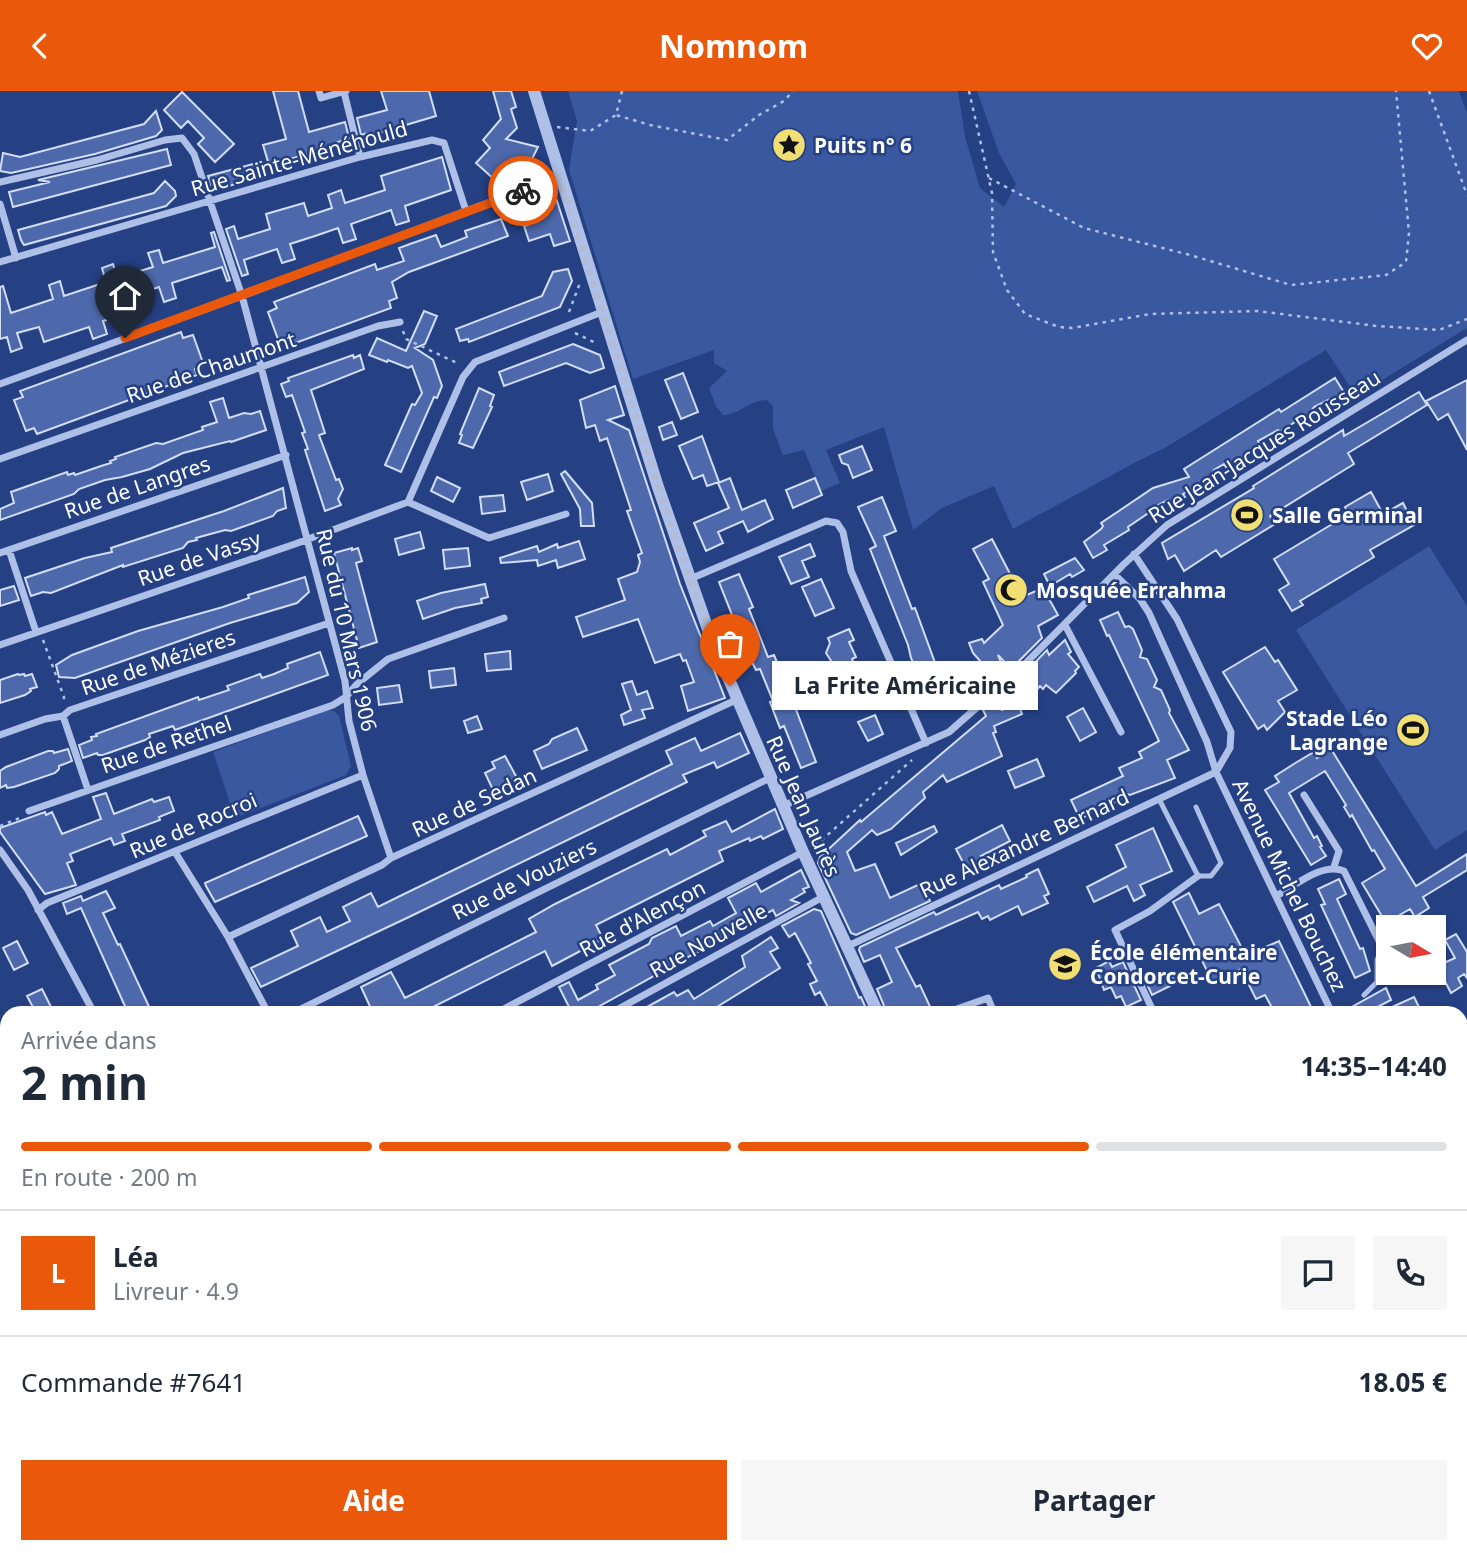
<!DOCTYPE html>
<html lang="fr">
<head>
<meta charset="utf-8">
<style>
	:root { --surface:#fff; --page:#f6f6f7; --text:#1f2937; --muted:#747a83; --line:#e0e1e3; --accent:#ea580c }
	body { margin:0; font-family:"Noto Sans",sans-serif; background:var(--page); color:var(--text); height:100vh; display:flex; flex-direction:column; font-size:26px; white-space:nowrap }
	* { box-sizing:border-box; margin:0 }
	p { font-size:23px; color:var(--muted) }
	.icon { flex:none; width:38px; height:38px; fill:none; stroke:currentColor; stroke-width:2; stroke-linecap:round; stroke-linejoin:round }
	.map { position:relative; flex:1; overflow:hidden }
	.side { position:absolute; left:0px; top:915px; width:1468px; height:548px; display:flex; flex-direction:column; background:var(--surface); border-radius:21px 21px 0 0; box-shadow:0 2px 5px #0004 }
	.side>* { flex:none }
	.needle { width:46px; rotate:100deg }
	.buttons { position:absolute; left:1376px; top:824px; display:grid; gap:14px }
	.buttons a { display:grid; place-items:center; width:70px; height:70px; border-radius:0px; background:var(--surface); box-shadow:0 2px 5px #0004; font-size:35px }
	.pin { position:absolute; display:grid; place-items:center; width:60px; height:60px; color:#fff; margin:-72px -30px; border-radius:50% 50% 50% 0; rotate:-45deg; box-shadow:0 0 7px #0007 }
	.pin .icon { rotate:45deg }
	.courier { position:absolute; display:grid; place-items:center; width:70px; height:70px; margin:-35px; border:5px solid #ea580c; border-radius:50%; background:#fff; color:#222; box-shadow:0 2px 9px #0007 }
	.bubble { position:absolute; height:49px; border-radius:0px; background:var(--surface); box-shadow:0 2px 5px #0004; font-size:23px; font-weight:700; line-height:49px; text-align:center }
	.headline em { font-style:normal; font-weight:700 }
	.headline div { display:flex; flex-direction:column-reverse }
	.headline { display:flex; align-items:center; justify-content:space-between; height:119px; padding:0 21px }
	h1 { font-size:46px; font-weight:700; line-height:52px }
	.bar { display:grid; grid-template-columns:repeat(4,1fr); gap:10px 7px; align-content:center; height:84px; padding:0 21px }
	.bar i { height:9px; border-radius:5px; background:var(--line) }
	.bar .selected { background:var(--accent) }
	.bar p { grid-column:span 4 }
	.line { display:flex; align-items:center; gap:18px; padding:0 21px; border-top:2px solid var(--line) }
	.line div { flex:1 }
	.round { display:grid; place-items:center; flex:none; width:74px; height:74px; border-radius:0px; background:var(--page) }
	.action { display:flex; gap:14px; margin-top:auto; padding:14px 21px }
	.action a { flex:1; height:80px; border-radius:0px; background:var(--accent); color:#fff; font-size:28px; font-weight:700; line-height:80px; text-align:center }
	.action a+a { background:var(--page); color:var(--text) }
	header { display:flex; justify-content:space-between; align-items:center; height:91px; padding:0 21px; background:var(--accent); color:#fff; font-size:32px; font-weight:700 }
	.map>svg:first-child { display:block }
	.green { fill:#3a58a0 }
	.building { fill:#4e69ab; stroke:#d2ddf6; stroke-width:2 }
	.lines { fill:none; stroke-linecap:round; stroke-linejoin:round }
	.path { stroke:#aec0e7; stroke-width:2.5; stroke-dasharray:3.5 5; stroke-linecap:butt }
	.service { stroke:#aec0e7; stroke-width:5 }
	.minor { stroke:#aec0e7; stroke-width:7 }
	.tertiary { stroke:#aec0e7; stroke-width:12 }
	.done { stroke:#b3bcd4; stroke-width:7; stroke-dasharray:0 12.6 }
	.route { stroke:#ea580c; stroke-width:9 }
	.labels { text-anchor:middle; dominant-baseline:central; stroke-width:5; stroke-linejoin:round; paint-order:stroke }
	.poi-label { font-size:21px; font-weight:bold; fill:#fff; stroke:#254083; text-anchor:start }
	.street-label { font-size:21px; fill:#fff; stroke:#254083 }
</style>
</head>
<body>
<header><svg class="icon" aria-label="back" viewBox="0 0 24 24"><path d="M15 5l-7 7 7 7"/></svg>Nomnom<svg class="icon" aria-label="heart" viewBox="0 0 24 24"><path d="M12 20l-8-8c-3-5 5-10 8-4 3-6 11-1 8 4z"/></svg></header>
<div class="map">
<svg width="1467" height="1462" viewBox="0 0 1467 1462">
	<rect width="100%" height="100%" fill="#254083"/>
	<path class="green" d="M568 0H958L965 46 980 97 1004 116 1016 93 999 62 977 0H1459L1467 22V237L1356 305 1326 259 1163 358 1136 371 1013 438 994 395 942 417 913 439 884 336 826 359 840 392 821 400 804 359 783 364 773 338V315L767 309C748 310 741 323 723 324L716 315 709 297 727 280 714 272V259L633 288 569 79 577 30Z
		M1429 455 1467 515V739L1435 759 1296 539Z
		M328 619 334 620 339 625 351 675 346 684 235 727 213 661Z
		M7 1358V1456H14V1460L21 1462H0V1359Z
		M1467 1400V1462H1153L1149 1456H1461V1402Z"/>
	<path class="building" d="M273 0H298L309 41 345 31 349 47 336 52V55L269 74 263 54 286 48Z
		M381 0H429L436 25 369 45 368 42 361 44 357 27 387 19Z
		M493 0H511L516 16 511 18 517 37 506 48 538 56 532 68 522 78 508 86 500 85 496 90 476 72 490 57 483 49 501 28Z
		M182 1 234 53 215 71 198 53 204 47 188 30 181 37 164 19Z
		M156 20 162 39 156 45 95 63 11 82 0 80 3 62 20 66 144 33Z
		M167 58 171 74 13 116 9 101 50 91 38 89Z
		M442 66 451 99 405 115 409 130 396 134 391 119 351 133 356 148 343 152 338 137 315 145 290 153 295 168 282 172 277 158 244 169 248 183 242 185 226 138 234 135 238 148 270 138 266 123 304 112 308 125 332 117 328 104 341 99 345 112 385 99 381 85Z
		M261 71 264 85 222 97 211 94 208 85Z
		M165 90 175 100 176 105 166 115 24 154 21 149 18 139 154 102Z
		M554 101 570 150 554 155 550 143 529 150 524 135 528 134 526 128 546 121 541 105Z
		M501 128 508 145 409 181 392 191 397 207 389 210 391 217 290 254 288 248 279 251 268 221 277 217 274 211 375 173 377 179 404 170 399 157 410 153 436 144 441 156 467 146 465 140Z
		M214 141 230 189 227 190 222 176 172 192 176 207 164 211 159 196 125 207 130 222 103 230 107 243 93 248 89 236 44 251 39 236 17 242 22 257 11 261 7 246 0 248V196L3 195 11 222 53 208 49 194 60 190 64 205 106 191 102 177 113 173 117 187 153 176 148 162 159 159 163 172 215 156 211 142Z
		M568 178 572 190 560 216 469 251 468 248 460 250 456 238 542 205 553 181Z
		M424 220 437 225 425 253 415 257 433 269 442 295 437 307 434 306 401 381 385 374 412 313 415 314 422 302 412 275 408 277 388 269 387 271 369 264 377 247 406 260Z
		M181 241 183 247 193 244 202 269 204 274 195 278 197 284 37 343 34 337 26 340 14 309 23 306 20 300Z
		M573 253 600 264 604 277 590 282 566 272 504 295 499 281Z
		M353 264 354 267 360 264 364 278 311 299 325 342 319 344 336 389 339 388 343 398 338 408 341 414 325 420 305 359 308 358 302 342 305 341 292 304 286 306 281 293 289 290 288 287Z
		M683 282 698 321 681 328 665 289Z
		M1335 287 1345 303 1334 310 1332 307 1314 316 1312 319 1314 323 1303 329 1301 327 1280 341 1278 339 1258 350 1260 354 1226 376 1224 373 1214 379 1217 382 1183 403 1185 406 1175 412 1173 409 1170 411 1168 409 1149 419 1150 421 1128 436 1129 439 1104 454 1107 459 1093 467 1084 451 1101 438 1103 435 1101 432 1153 397 1189 386 1184 378 1279 318 1281 321Z
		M1467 289V359L1448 323 1438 329 1426 310Z
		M615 295 624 324 608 329 629 339 680 493 725 607 688 620 681 595 694 591 686 569 683 570 680 563 655 572 638 528 583 546 576 526 625 509 618 488 637 481 640 471 638 464 642 462 627 420 631 419 607 347 600 350 595 334 586 337 580 309Z
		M479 297 494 304 490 315 492 316 473 357 459 352 462 344 460 343Z
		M1419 301 1427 314 1348 362 1354 373 1270 425 1275 433 1221 466 1216 459 1184 480 1175 464 1168 468 1162 452 1254 397 1253 395 1343 339 1344 345Z
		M223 307 229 327 244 322 251 323 260 320 266 339 231 351 230 350 183 362 150 378 122 386 105 389 79 398 74 403 0 429V418L14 412 11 401 67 381 68 384 74 382 75 384 101 375 111 372 110 370 116 368 115 366 156 352 163 353 203 339 202 336 217 331 210 311Z
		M672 331 677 344 663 349 659 336Z
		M702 345 719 391 707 395 703 384 693 388 679 355Z
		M862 355 872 379 853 387 848 374 842 372 839 364Z
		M565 380 592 412 594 435H581L580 418 561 383Z
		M548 383 553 400 527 409 521 391Z
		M437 386 460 397 453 411 431 400Z
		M730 387 742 419 765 409 773 428 748 441 743 430 718 441 723 452 706 460 694 432 729 417 718 392Z
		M815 387 822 404 793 417 786 399Z
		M283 397 286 417 277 420 273 425 231 440 225 439 196 447 197 449 188 451 183 457 123 476V474L51 502 43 501 31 505 25 487 85 467 112 461 111 457 224 420Z
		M1371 401 1383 423 1403 412 1414 434 1370 459 1374 466 1300 510 1303 514 1292 520 1279 499 1289 493 1274 468 1349 423 1345 416Z
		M503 404 505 420 482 423 480 406Z
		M882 406 896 440 884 445 912 518 915 517 937 577 939 576 951 604 934 611 919 577 916 579 911 567 908 554 870 458 876 455 858 416Z
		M420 441 424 457 399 464 395 448Z
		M992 448 1022 506 1043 497 1058 524 1038 535 1042 547 1011 578 998 564 1004 580 993 590 978 574 981 571 973 562 969 552 982 548 984 552 1003 534 983 491 989 488 973 458Z
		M579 450 585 468 558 477 556 469 538 475 537 469 501 472 500 467 537 455 539 461 557 453 558 457Z
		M810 453 815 465 802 470 809 486 791 493 779 466Z
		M352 457V459L358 457 362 470 356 472 377 551 359 557 334 462Z
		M468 457 470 475 445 478 443 459Z
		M1075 467 1084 479 1072 486 1070 483 1050 495 1044 483Z
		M739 483 753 516 749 518 768 566 774 564 784 588 780 589 792 617 795 616 816 671 801 677 784 635 780 637 770 611 773 610 760 578 756 579 746 559 719 491Z
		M305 486 309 501 297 512 230 532 75 587 59 586 56 574 72 564 138 540 223 516 249 507 248 504Z
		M821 488 834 517 815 525 802 496Z
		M485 493 488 506 481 508 482 512 455 517 423 528 417 510 441 502Z
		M14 495 19 509 0 515V499Z
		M1118 521 1125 536 1129 535 1133 538 1142 559 1140 566 1147 568 1157 589 1154 596 1161 599 1170 619 1169 622 1189 659 1167 669 1175 687 1130 704 1122 702 1120 709 1099 718 1092 716 1090 723 1080 728 1071 709 1123 685 1119 677 1142 667 1139 661 1159 650 1109 544 1107 545 1100 529Z
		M849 538 854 549 849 551 856 566 852 568 866 601 849 608 835 576 826 562 830 552 828 547Z
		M1065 549 1071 561 1068 563 1079 576 1075 580 1076 582 1056 602 1046 594 1043 598 1040 595 1034 602 1020 587 1047 559 1049 564Z
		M1265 556 1275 571 1278 569 1297 599 1278 610 1285 621 1267 639 1264 634 1258 638 1223 581Z
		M510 560 511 578 487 580 485 563Z
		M320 561 328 584 175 639 173 635 149 643 150 646 145 649 103 664H98L97 662 83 667 79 654 92 649 91 646 97 645 96 643 198 606 199 609 229 599 227 595 260 583 262 587 274 583 288 577 287 573Z
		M454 577 456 594 431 597 429 580Z
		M18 583 19 584 24 583 25 585 32 583 37 596 30 598 31 600 25 604 0 612V589Z
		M632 590 637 604 647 600 653 617 642 619 645 627 624 634 621 624 631 619 622 593Z
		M399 594 402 611 379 614 377 597Z
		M992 612 1002 619 1018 612 1022 623 994 635 996 641 993 642 1002 665 947 691 943 684 923 701 925 707 891 738 877 744 872 739 847 761 855 780 875 773 890 807 922 792 930 810 856 844 851 842 818 772 820 766 860 729 861 731 986 625 983 619Z
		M1083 617 1096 641 1080 650 1067 626Z
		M875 624 883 643 868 650 858 631Z
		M477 625 482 638 468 642 464 630Z
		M577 637 587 659 542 678 534 660 549 653 552 648Z
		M740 642 749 662 717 677 714 671 683 684 687 691 409 826 261 896 251 877 298 855 291 840 320 826 327 841 350 830 343 816 371 802 378 816 400 805 672 673 666 660 695 647 701 660Z
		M68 658 72 670 59 675V678L55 682 14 696 7 697 6 694 0 697V680L6 676 48 660H53L54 662Z
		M1331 658 1416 795 1467 763V779L1423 806 1429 817 1415 826 1410 818 1386 832 1362 792 1385 778 1374 759 1372 760 1352 724 1350 726 1344 716 1346 714 1325 680 1289 702 1314 747 1317 745 1322 755 1320 756 1326 765 1311 774 1265 699 1279 691 1275 685 1297 671 1314 661 1317 667Z
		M505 665 517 687 494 701 485 682 495 677 492 671Z
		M1037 668 1044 685 1015 697 1008 680Z
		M106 702 114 723 152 708 154 711 169 706 174 720 159 726 160 729 122 743 125 750 114 754 111 747 70 763 73 770 67 772 76 794 45 803 0 741V737L45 721 46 724 52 721 62 743 101 728 93 706Z
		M775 718 783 738 763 748 761 745 750 750 749 747 719 760 723 770 596 834 603 848 552 875 545 860 421 922H373L361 896 391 881 405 907 536 841 529 828 555 813 667 758 670 764 706 745 703 740 726 730 732 741Z
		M358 725 367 745 215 811 206 795 205 792Z
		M1002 734 1010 750 981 765 986 774 969 783 956 758Z
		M934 735 937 741 901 764 896 752Z
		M1153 737 1172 780 1140 794 1145 804 1134 810 1127 795 1094 811 1087 796 1126 776 1116 754Z
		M1038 778 1049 803 1044 805 1048 812 1022 824 1018 815 990 829 988 825 982 828 978 821 896 857 916 896 920 894 933 922H887L877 898 892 891 880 864 864 871 859 859 860 856 934 821 936 824 999 794 1001 798 1027 786 1026 784Z
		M801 779 809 796 803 798 805 801 791 809 799 812 776 825 773 819 587 922H572L559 896 569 891 578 909 598 898 596 894 615 884 609 874 649 853 652 847 676 835 681 845 710 830 713 835 736 822 728 807 756 792 761 801Z
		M1339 788 1346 803 1337 808 1360 858 1363 857 1370 880 1355 887 1321 814 1325 813 1318 798Z
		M106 800 115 817 103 822 118 854 120 853 152 922H128L81 817 67 823 63 812 81 805 83 810Z
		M1189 802 1199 823 1219 813 1246 865 1279 850 1314 922H1275L1265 904 1256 908 1241 878 1213 892 1173 811Z
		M814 818 821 820 859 907 861 906 868 922H831L820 901 815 904 810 893 817 890 808 873 811 872 795 842 789 846 782 835Z
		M1456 843 1467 861V887L1464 883 1458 887 1462 895 1451 902 1437 875 1455 867 1445 849Z
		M771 846 778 857 770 861 780 877 707 922H636L674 901 677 905 688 899 694 908 745 876 742 865Z
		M17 850 28 872 14 879 3 857Z
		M1109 870 1112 876 1123 871 1141 909 1126 916 1121 905 1116 907 1111 896 1104 899 1096 877Z
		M1171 882 1176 892 1152 904 1147 893Z
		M1386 897 1391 909 1366 922H1341Z
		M42 898 54 922H36L27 905Z
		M1414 906 1422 922H1379Z"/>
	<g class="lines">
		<path class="path" d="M622 0 616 24 650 34 727 49 759 24 784 10 793 0
			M969 0 992 102 993 161 1007 199 1025 223 1059 236 1072 237 1150 223 1257 220 1377 235 1439 239 1467 228
			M1429 0 1467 104
			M557 36 590 40 616 24
			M989 87 1084 137 1190 164 1291 194 1386 184 1406 171 1409 142 1396 0
			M569 221 580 192
			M403 240 406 248 459 273
			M575 242 598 253
			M43 549 64 606V612
			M0 735 22 726
			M815 755 912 669
			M1163 1456 1166 1462
			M1204 1456 1208 1462
			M1287 1456 1291 1462
			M1401 1456 1408 1462"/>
		<path class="service" d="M1159 708 1198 785H1211L1221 772 1196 716
			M1364 904 1377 891V869L1382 856
			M0 1201 7 1216"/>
		<path class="minor" d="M319 0 321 7 346 0
			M344 1 360 66
			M0 91 97 69 165 49 182 47 194 63 242 205 345 590 349 630 363 684 391 767
			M0 113 16 167
			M0 171 360 66 432 49 444 52 466 120 559 86
			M0 293 242 205 466 120
			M0 368 378 235 400 231
			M408 411 463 286 475 271 602 221
			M408 411 489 447 566 423
			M9 459 36 541
			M0 462 286 364
			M1114 483 1140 508 1149 522 1207 651 1216 681 1332 922
			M690 488 826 430 837 432 843 441 851 480 926 652
			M1065 534 1121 641
			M0 554 295 453 408 411
			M63 625 88 699
			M0 644 45 628 63 625 70 619 329 532
			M1304 704 1339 760 1334 776
			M783 715 949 641 1016 582 1124 473 1167 434 1467 249
			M29 720 333 614 346 606 357 593 388 568 504 527
			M0 759 28 799 94 922
			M175 761 228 846 268 922
			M1276 805C1295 795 1322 771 1344 780L1382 856
			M38 819 47 812 363 684
			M228 846 382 774 391 767 736 609
			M846 856 1216 681 1230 657 1231 641 1177 528 1134 463
			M951 920 988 907 994 922
			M293 922 770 687
			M496 922 803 761
			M611 922 823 806
			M1154 922 1115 839 1150 820 1198 785
			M286 1456 289 1462
			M1055 1456 1059 1462
			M231 1462 244 1456"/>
		<path class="tertiary" d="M534 0 658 396 710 544 803 761 878 922
			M1461 950 1467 946
			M0 1226 7 1223
			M480 1456 487 1462
			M533 1462 545 1456"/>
	</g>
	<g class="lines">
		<path class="done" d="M523 100 559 86 675 447 730 595"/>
		<path class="route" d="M125 247 523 100"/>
	</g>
	<defs>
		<g id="sight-disc" transform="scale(1.75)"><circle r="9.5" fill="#f1df73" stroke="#254083"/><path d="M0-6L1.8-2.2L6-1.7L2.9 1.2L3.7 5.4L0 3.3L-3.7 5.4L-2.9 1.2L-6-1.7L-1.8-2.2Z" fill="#111"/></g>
		<g id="stadium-disc" transform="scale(1.75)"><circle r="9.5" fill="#f1df73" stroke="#254083"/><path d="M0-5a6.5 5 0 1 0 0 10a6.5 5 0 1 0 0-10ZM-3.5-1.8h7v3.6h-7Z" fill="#111"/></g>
		<g id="mosque-disc" transform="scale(1.75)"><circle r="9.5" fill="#f1df73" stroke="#254083"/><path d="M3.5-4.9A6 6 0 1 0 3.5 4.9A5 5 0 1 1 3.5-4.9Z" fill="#111"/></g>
		<g id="school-disc" transform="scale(1.75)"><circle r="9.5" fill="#f1df73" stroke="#254083"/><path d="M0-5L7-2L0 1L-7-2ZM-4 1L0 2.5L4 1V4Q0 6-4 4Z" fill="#111"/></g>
	</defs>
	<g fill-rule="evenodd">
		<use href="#sight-disc" x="789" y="54"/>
		<use href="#stadium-disc" x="1247" y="424"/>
		<use href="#mosque-disc" x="1011" y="499"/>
		<use href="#stadium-disc" x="1413" y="639"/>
		<use href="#school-disc" x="1065" y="873"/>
	</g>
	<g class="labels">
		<g class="poi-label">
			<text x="814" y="54">Puits n° 6</text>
			<text x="1272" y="424">Salle Germinal</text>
			<text x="1036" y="499">Mosquée Errahma</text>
			<text x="1388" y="627" text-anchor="end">Stade Léo<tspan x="1388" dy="24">Lagrange</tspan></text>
			<text x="1090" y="861">École élémentaire<tspan x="1090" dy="24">Condorcet-Curie</tspan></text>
		</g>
		<g class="street-label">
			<text transform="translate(299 67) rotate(-16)">Rue Sainte-Ménéhould</text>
			<text transform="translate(211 276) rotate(-19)">Rue de Chaumont</text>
			<text transform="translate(1264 355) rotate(-32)">Rue Jean-Jacques Rousseau</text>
			<text transform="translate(137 396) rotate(-19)">Rue de Langres</text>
			<text transform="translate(199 467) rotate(-19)">Rue de Vassy</text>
			<text transform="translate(347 539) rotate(77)">Rue du 10 Mars 1906</text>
			<text transform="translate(158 571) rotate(-19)">Rue de Mézieres</text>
			<text transform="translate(166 653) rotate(-19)">Rue de Rethel</text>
			<text transform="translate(474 711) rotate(-25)">Rue de Sedan</text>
			<text transform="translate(804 715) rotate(66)">Rue Jean Jaurès</text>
			<text transform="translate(193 734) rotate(-23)">Rue de Rocroi</text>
			<text transform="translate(1024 752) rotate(-25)">Rue Alexandre Bernard</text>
			<text transform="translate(524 788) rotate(-26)">Rue de Vouziers</text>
			<text transform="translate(1290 794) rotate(64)">Avenue Michel Bouchez</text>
			<text transform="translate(642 827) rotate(-28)">Rue d'Alençon</text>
			<text transform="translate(708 849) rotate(-29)">Rue Nouvelle</text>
		</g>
	</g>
</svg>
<div class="buttons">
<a><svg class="needle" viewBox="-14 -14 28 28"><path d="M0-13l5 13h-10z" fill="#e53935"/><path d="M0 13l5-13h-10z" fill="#747a83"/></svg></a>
</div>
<div class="pin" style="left:730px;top:595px;background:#ea580c"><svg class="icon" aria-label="bag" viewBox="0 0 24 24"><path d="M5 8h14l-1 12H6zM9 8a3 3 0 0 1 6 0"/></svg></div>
<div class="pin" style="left:125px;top:247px;background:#1f2937"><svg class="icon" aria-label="home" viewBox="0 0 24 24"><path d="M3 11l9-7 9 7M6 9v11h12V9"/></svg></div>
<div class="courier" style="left:523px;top:100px"><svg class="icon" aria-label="bike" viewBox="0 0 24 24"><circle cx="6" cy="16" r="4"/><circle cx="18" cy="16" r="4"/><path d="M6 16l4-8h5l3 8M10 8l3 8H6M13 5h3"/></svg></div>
<div class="bubble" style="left:772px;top:570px;width:266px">La Frite Américaine</div>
<section class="side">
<div class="headline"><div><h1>2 min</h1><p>Arrivée dans</p></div><em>14:35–14:40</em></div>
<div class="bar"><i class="selected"></i><i class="selected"></i><i class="selected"></i><i></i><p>En route · 200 m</p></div>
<div class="line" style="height:126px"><b class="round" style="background:var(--accent);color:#fff">L</b><div><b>Léa</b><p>Livreur · 4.9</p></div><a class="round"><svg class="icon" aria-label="chat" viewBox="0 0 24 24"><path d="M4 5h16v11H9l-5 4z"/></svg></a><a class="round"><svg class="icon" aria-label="phone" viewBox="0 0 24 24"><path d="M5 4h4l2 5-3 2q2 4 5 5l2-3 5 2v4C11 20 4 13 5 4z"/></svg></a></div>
<div class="line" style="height:91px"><div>Commande #7641</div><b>18.05 €</b></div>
<div class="action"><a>Aide</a><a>Partager</a></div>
</section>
</div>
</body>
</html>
